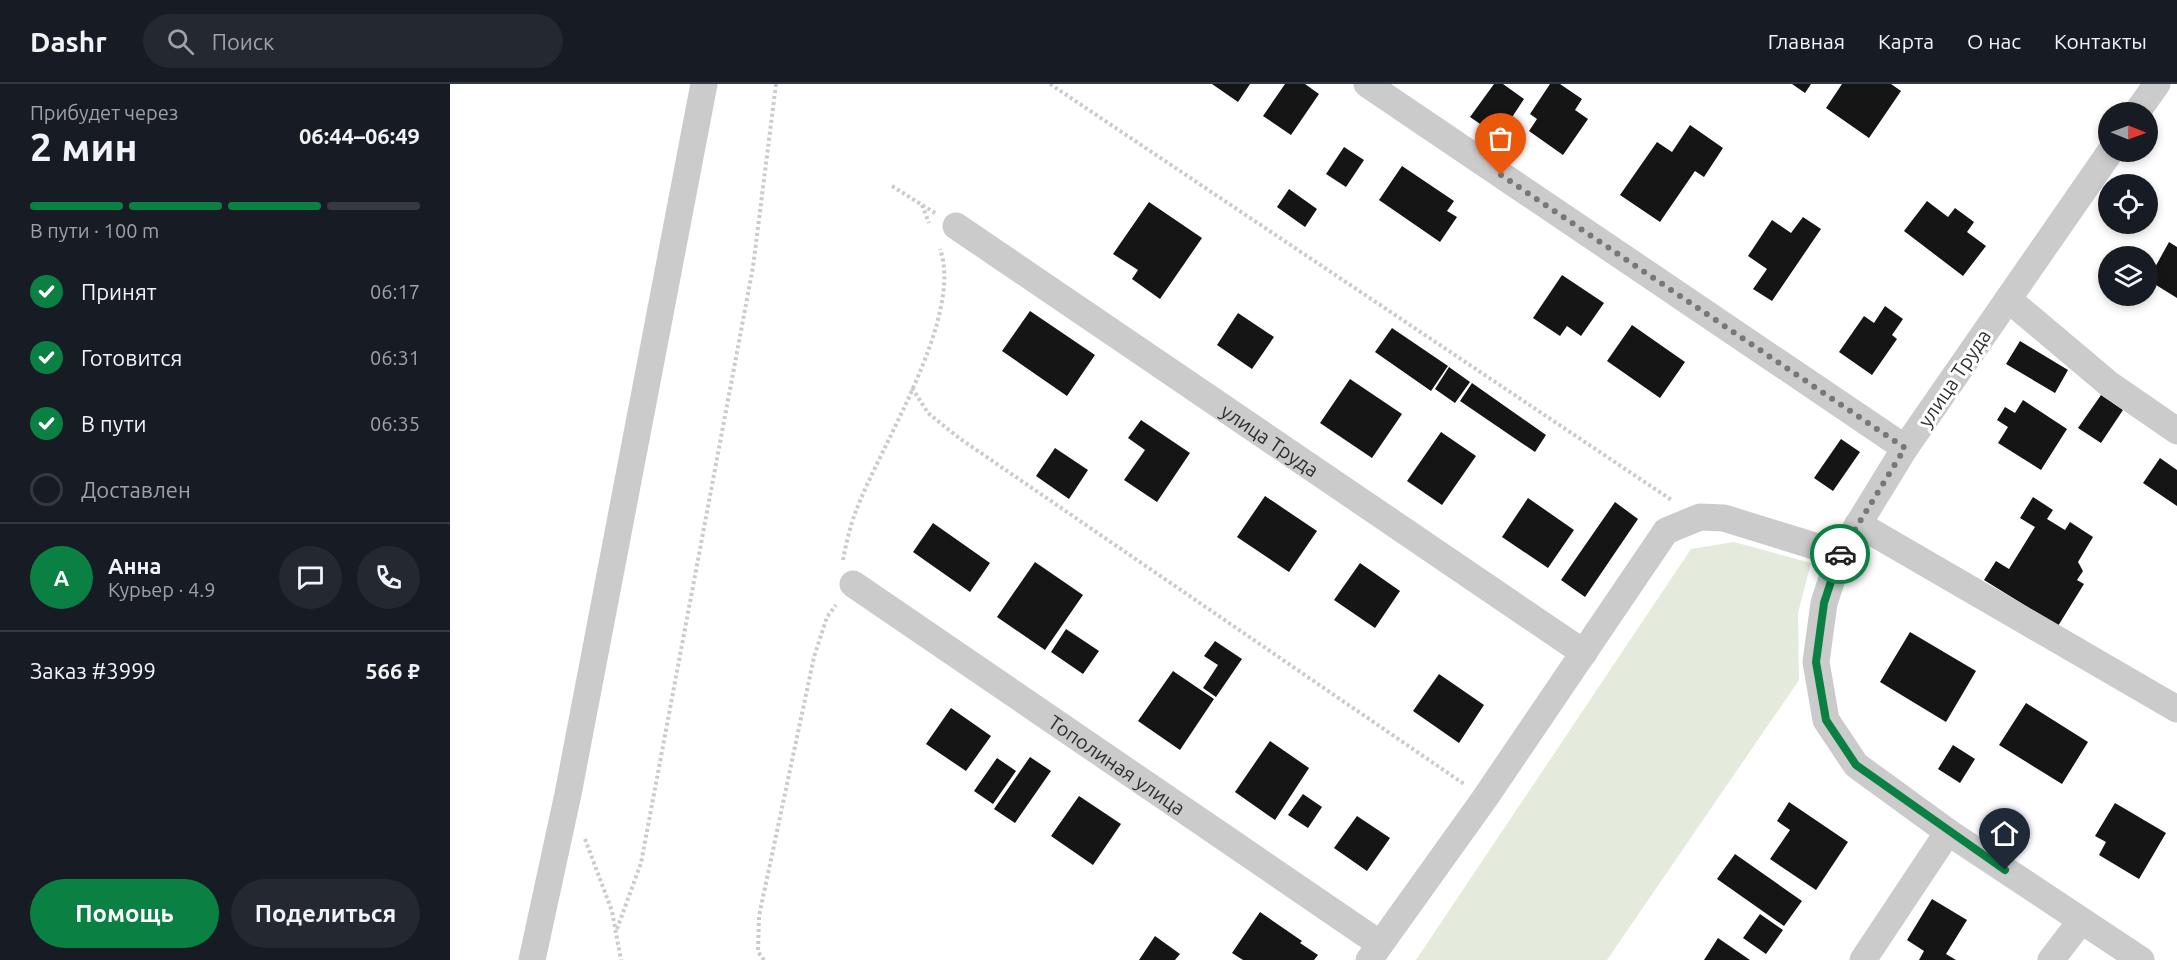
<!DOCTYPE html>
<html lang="ru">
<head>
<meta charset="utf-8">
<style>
	:root { --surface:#171b24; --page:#242831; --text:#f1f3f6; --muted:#9ea1a6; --line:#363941; --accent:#0b8043 }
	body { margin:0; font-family:Ubuntu,sans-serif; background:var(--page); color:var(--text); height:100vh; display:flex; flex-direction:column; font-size:22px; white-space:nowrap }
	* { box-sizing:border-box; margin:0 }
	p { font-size:20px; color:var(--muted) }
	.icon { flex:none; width:33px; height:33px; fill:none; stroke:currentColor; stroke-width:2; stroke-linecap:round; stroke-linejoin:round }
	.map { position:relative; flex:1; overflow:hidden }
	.sheet { display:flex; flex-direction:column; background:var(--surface); width:450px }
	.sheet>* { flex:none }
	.needle { width:39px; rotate:91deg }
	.buttons { position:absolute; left:1648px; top:18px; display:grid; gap:12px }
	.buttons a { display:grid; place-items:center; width:60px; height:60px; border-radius:50%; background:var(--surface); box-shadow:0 3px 9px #0003; font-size:30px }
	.pin { position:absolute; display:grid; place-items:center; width:51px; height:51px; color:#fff; margin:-62px -26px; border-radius:50% 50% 50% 0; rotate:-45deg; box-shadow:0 0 6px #0007 }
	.pin .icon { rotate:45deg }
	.courier { position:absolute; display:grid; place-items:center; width:60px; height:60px; margin:-30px; border:4px solid #0b8043; border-radius:50%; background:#fff; color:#222; box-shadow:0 2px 8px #0007 }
	.summary em { font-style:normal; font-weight:700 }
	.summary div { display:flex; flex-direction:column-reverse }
	.summary { display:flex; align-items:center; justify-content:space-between; height:102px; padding:0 30px }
	h1 { font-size:39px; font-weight:700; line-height:45px }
	.bar { display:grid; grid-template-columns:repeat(4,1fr); gap:9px 6px; align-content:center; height:72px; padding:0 30px }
	.bar i { height:8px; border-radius:4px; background:var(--line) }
	.bar .selected { background:var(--accent) }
	.bar p { grid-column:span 4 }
	.line { display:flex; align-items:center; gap:15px; padding:0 30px; border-top:2px solid var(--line) }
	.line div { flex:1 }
	.round { display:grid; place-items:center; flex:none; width:63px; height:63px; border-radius:32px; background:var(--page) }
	ol { padding:0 30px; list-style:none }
	li { display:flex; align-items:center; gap:18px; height:66px }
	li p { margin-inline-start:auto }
	li .icon { padding:6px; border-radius:50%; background:var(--accent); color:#fff; stroke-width:4 }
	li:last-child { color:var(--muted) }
	li i { width:33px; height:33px; border:3px solid var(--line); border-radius:50% }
	.primary-button { display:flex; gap:12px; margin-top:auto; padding:12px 30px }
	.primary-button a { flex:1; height:69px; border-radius:36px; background:var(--accent); color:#fff; font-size:24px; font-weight:700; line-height:69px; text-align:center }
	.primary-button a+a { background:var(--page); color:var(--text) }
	header { display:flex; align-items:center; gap:36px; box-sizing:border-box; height:84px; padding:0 30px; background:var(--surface); border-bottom:2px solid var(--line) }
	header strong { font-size:28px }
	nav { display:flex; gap:33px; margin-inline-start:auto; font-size:21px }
	.search { width:420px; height:54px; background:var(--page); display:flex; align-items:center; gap:15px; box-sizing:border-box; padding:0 21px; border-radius:33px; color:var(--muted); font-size:22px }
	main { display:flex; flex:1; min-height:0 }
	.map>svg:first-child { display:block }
	.green { fill:#e4ebdc }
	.building { fill:#151515 }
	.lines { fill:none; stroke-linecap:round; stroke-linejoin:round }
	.path { stroke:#cbcbcb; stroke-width:4; stroke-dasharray:3 3; stroke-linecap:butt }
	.minor { stroke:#cbcbcb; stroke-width:27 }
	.done { stroke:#777; stroke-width:6; stroke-dasharray:0 10.8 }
	.route { stroke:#0b8043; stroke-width:8 }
	.labels { text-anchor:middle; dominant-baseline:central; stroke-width:6; stroke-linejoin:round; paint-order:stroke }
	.street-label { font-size:20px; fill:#2e2e2e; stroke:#fff }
</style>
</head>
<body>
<header>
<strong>Dashr</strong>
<div class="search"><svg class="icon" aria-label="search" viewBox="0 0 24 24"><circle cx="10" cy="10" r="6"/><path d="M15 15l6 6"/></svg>Поиск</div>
<nav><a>Главная</a><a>Карта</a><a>О нас</a><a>Контакты</a></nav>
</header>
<main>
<section class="sheet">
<div class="summary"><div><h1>2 мин</h1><p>Прибудет через</p></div><em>06:44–06:49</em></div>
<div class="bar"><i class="selected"></i><i class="selected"></i><i class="selected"></i><i></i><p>В пути · 100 m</p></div>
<ol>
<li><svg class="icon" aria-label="check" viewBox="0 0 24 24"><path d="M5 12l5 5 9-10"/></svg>Принят<p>06:17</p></li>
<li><svg class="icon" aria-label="check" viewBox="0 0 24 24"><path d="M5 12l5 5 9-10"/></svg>Готовится<p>06:31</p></li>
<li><svg class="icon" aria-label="check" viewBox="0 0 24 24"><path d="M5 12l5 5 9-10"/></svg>В пути<p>06:35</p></li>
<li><i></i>Доставлен</li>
</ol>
<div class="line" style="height:108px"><b class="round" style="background:var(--accent);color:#fff">А</b><div><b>Анна</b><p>Курьер · 4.9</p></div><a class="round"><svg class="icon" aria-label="chat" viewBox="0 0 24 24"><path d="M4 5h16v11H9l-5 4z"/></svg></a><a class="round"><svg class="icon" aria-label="phone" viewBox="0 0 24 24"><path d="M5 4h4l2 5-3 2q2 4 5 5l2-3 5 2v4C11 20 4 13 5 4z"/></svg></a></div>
<div class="line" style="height:78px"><div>Заказ #3999</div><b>566 ₽</b></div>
<div class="primary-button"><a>Помощь</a><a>Поделиться</a></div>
</section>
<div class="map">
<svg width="1727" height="876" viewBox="0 0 1727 876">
	<rect width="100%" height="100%" fill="#fff"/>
	<path class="green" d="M1284 458 1361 479 1348 529 1349 596 1157 876H966L1241 465Z"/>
	<path class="building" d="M762 0H800L788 18Z
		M835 0H855L869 10 841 51 813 32Z
		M1044 0H1053L1074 15 1049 53 1020 33Z
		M1100 0H1110L1132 15 1125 26 1138 35 1113 71 1079 47 1087 35 1080 30Z
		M1342 0H1361L1355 9Z
		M1392 0H1441L1451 7 1419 54 1376 24Z
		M1240 41 1273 64 1254 93 1245 87 1210 138 1170 111 1207 58 1222 68Z
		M894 63 914 76 896 103 876 90Z
		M952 82 1004 117 997 127 1007 133 990 158 929 116Z
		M839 105 867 125 855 143 827 123Z
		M1477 117 1498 133 1505 124 1524 138 1517 148 1536 162 1513 192 1454 147Z
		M699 118 752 154 710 215 682 195 688 186 663 170Z
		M1353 133 1371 145 1322 217 1303 205 1317 185 1298 172 1322 136 1341 149Z
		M1719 158 1727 163V214L1698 196Z
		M1112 191 1154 219 1131 252 1117 242 1110 252 1083 234Z
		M1435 222 1453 235 1442 251 1447 255 1422 291 1389 268 1414 232 1424 239Z
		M580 227 645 271 617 312 552 267Z
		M788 229 824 253 802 285 767 261Z
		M1182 241 1235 278 1210 314 1157 277Z
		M942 244 998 282 981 307 925 268Z
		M1570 257 1618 286 1605 309 1556 280Z
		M999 283 1020 298 1005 319 985 305Z
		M900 295 952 330 922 374 870 339Z
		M1022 299 1096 351 1085 368 1010 317Z
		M1651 311 1673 326 1651 359 1628 344Z
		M1573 316 1617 345 1591 386 1548 359 1558 343 1547 336 1555 323 1565 329Z
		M691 336 740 369 707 418 674 396 695 366 678 354Z
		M991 348 1026 372 992 421 957 397Z
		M1391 355 1410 368 1383 407 1364 394Z
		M605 364 638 386 619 415 586 392Z
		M1710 374 1727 386V422L1693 399Z
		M815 412 867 447 839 488 787 453Z
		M1583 413 1603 426 1597 435 1615 446 1620 438 1643 453 1628 478 1633 487 1627 496 1634 500 1608 542 1534 496 1546 477 1559 485 1585 443 1570 434Z
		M1078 414 1124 446 1098 484 1052 453Z
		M1165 418 1188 435 1135 513 1111 496Z
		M483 439 540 479 520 508 463 468Z
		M585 478 633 511 595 566 547 533Z
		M910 479 950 507 925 544 884 516Z
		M616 545 649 567 633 590 601 568Z
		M1460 548 1526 587 1496 638 1430 598Z
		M765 557 792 575 766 613 753 604 768 581 754 572Z
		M723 587 764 615 730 666 688 637Z
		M989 590 1034 621 1009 659 963 627Z
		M1576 619 1638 658 1612 700 1549 661Z
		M501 624 541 652 516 687 476 660Z
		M820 657 859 684 825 736 785 708Z
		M1503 661 1525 675 1510 699 1488 685Z
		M580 673 601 687 565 739 544 725Z
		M547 674 566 687 543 720 524 707Z
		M853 710 872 723 858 744 838 731Z
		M629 712 671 740 643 781 601 752Z
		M1339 718 1398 758 1366 806 1320 775 1340 746 1327 737Z
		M1665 719 1716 749 1689 795 1649 771 1656 758 1645 752Z
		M907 732 940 754 917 787 884 764Z
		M1285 770 1352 817 1334 842 1267 795Z
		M1482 815 1517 836 1496 870 1506 876H1469L1474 867 1457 856Z
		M810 828 852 857 850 859 868 871 864 876H793L782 869Z
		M1310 830 1333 846 1316 870 1293 854Z
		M705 852 730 870 725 876H689Z
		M1268 854 1300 876H1254Z"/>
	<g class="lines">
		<path class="path" d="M600 0 1223 417
			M442 102 485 129
			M472 121 479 139
			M462 304 478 329 509 354 1014 700
			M393 476C396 460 400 442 406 427 431 360 514 233 490 165
			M135 755 162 827 171 876
			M167 845 191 779 303 183 326 0
			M314 876 308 868 309 832 364 573 377 533 386 521"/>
		<g class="minor">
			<path d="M917 0 1455 364"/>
			<path d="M1687 28 1707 0"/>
			<path d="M1660 68 1455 364 1390 470 1374 519 1366 578 1376 636 1406 681 1498 748 1691 876"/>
			<path id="s1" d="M506 142 1134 569"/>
			<path d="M1558 215 1659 300 1727 347"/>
			<path d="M1408 440 1727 625"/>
			<path id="s2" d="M403 500 930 860"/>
			<path d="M82 876 118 710 254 0"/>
			<path d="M919 876 1035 714 1216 447 1250 433 1274 434 1390 470"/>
			<path d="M1413 876 1498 748"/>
			<path d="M1601 876 1631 837"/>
		</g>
	</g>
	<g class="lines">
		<path class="done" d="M1051 91 1455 364 1390 470"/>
		<path class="route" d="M1390 470 1374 519 1366 578 1376 636 1406 681 1555 786"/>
	</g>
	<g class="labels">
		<g class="street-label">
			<text transform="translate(1504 294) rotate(-56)">улица Труда</text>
			<text stroke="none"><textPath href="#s1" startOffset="380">улица Труда</textPath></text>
			<text stroke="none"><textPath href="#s2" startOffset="320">Тополиная улица</textPath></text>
		</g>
	</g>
</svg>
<div class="buttons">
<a><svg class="needle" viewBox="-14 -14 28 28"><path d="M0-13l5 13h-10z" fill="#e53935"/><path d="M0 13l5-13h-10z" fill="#9ea1a6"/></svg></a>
<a><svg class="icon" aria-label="locate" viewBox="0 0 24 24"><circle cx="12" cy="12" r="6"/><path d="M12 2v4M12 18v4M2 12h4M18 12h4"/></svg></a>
<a><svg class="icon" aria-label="layers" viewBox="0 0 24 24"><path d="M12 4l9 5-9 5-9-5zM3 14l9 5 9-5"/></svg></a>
</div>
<div class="pin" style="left:1051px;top:91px;background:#ea580c"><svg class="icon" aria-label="bag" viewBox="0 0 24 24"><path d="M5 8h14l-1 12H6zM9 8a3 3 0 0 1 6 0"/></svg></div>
<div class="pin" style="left:1555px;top:786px;background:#1f2937"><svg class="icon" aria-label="home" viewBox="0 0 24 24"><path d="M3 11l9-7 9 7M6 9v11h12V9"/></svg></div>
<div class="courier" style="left:1390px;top:470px"><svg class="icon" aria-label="car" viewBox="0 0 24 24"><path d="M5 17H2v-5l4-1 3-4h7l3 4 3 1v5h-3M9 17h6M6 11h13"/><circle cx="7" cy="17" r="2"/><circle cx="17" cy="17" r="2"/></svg></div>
</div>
</main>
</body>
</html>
